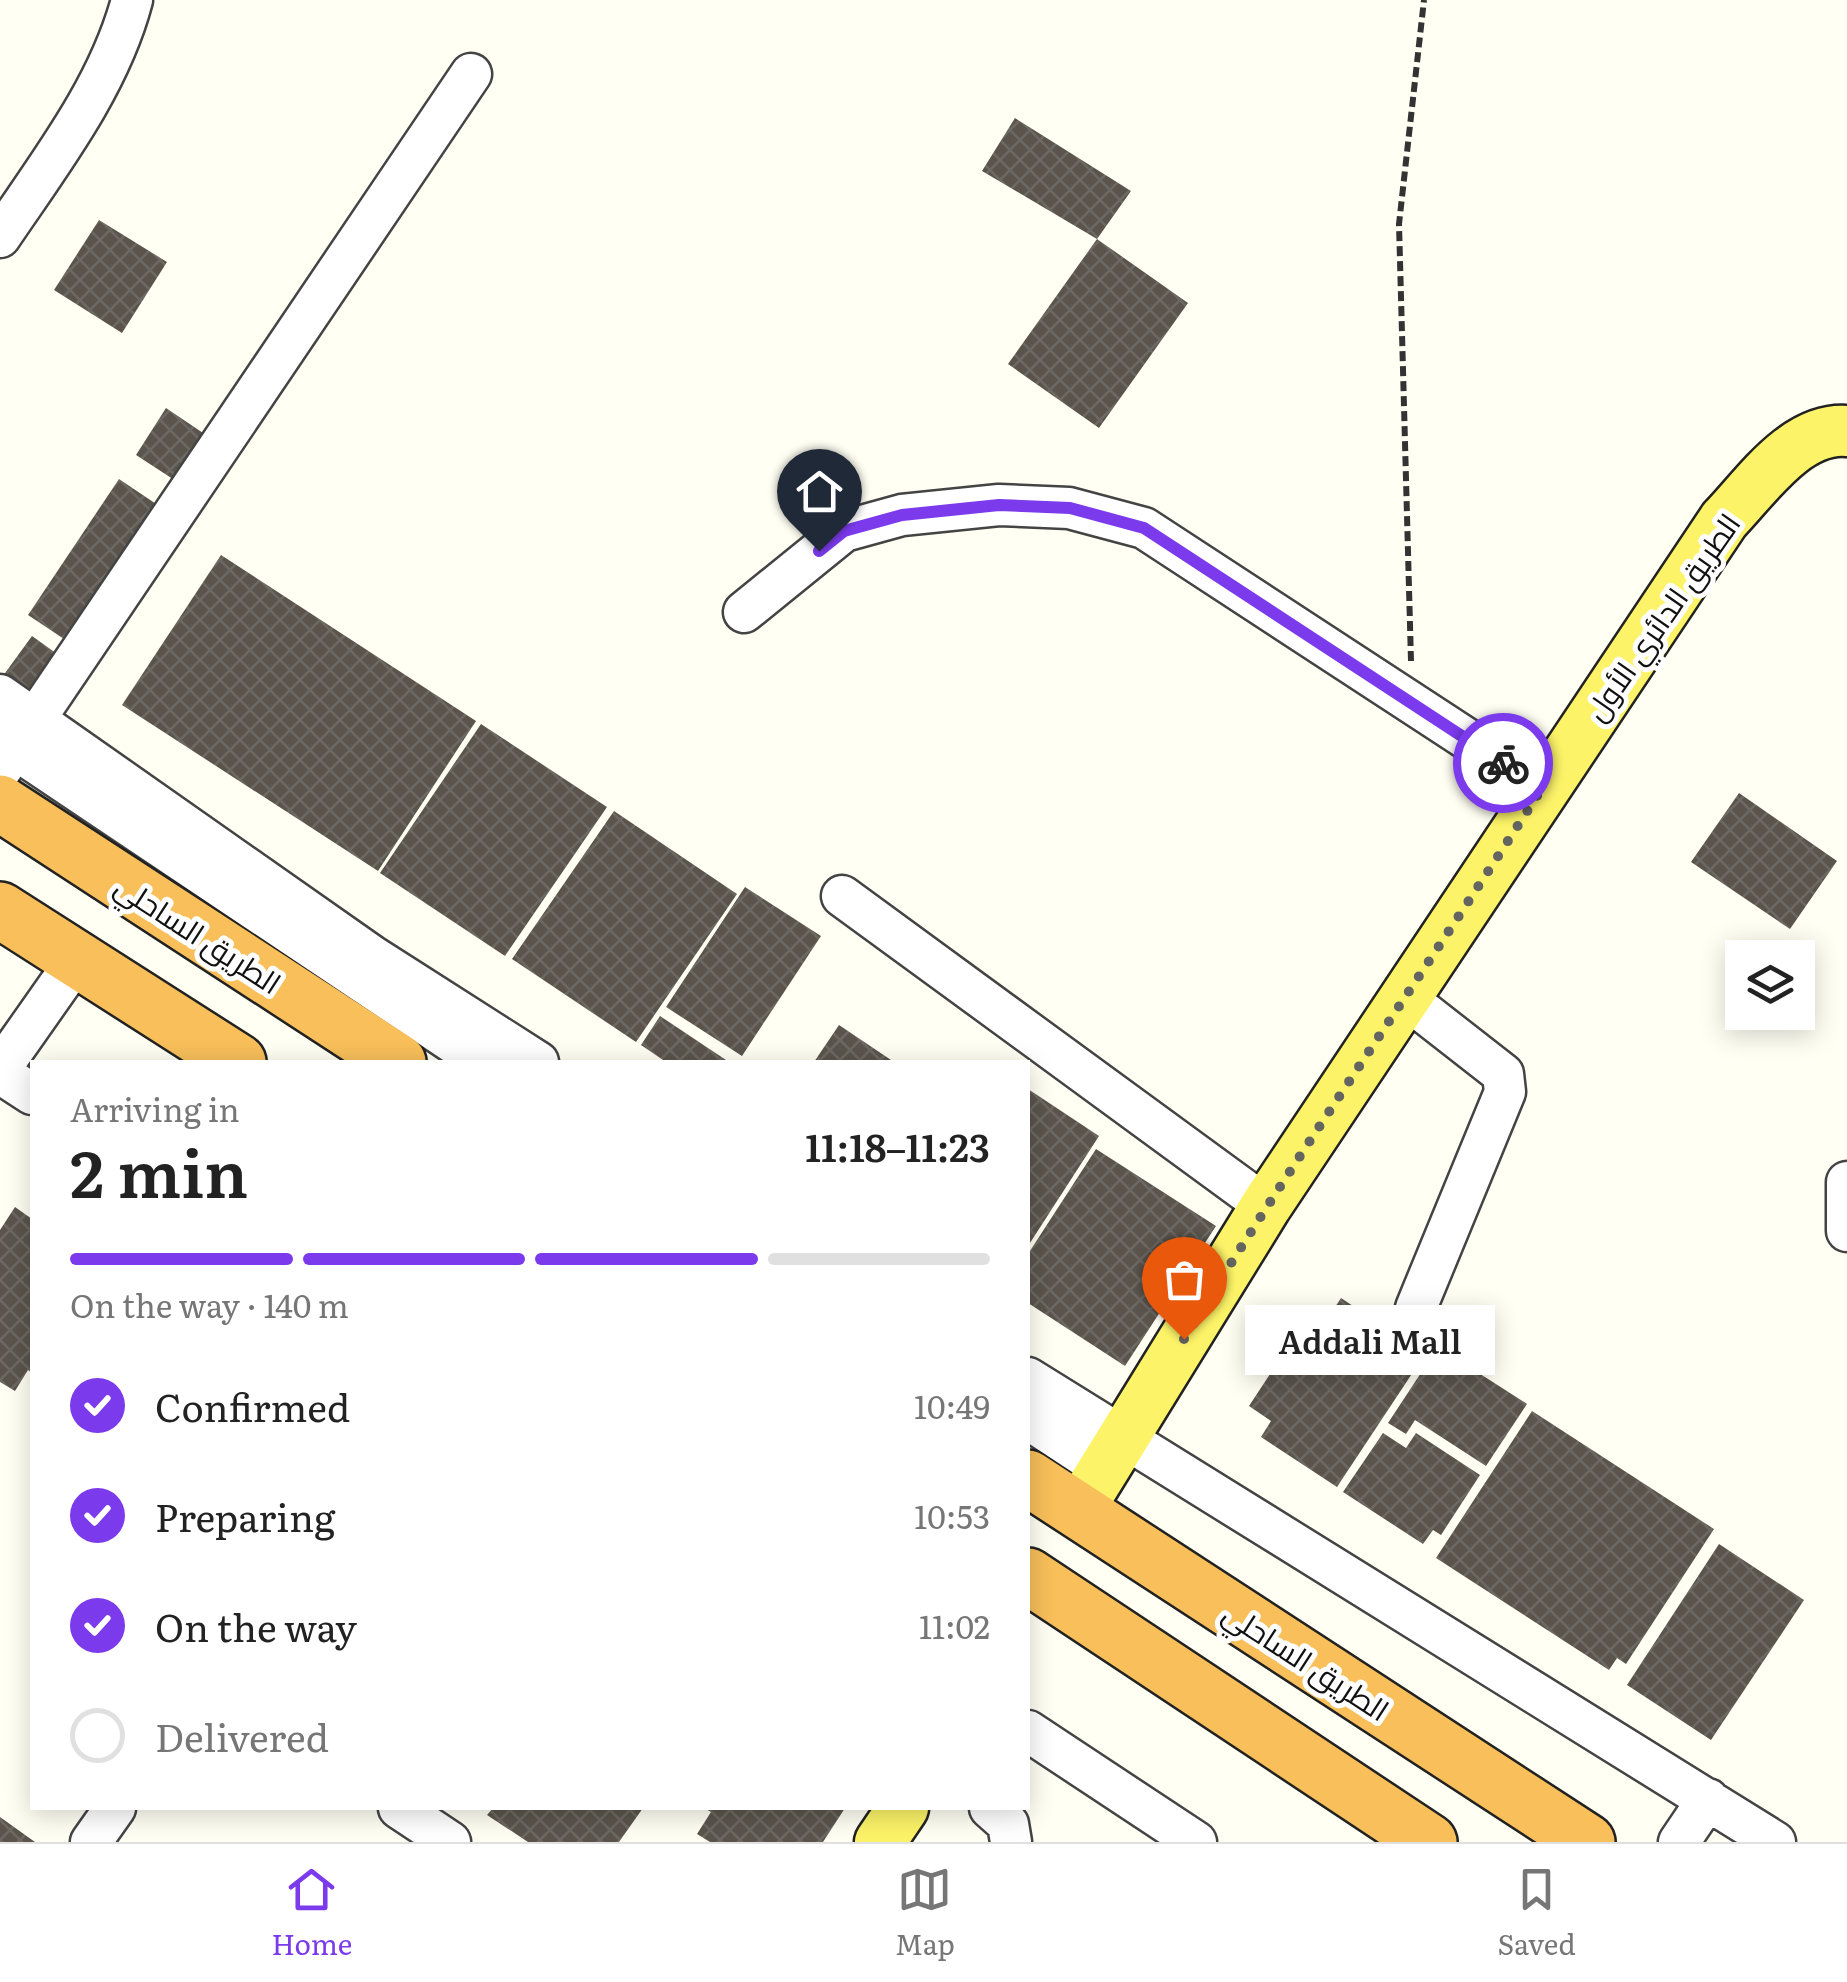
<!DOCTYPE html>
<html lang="en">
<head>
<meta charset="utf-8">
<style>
	:root { --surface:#fff; --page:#f6f6f6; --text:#222; --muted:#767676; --line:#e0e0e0; --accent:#7c3aed }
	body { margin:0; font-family:Literata,Cairo,serif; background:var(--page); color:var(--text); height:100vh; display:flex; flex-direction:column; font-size:38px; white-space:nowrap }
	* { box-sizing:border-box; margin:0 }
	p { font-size:32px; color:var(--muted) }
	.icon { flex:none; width:55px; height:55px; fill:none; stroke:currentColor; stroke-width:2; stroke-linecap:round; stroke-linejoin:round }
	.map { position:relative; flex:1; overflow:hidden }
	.panel { position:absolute; left:30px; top:1060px; width:1000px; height:750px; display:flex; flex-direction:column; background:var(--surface); border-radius:0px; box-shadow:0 5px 25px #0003 }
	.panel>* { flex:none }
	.tools { position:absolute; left:1725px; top:940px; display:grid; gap:20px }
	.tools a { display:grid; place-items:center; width:90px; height:90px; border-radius:0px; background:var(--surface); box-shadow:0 5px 25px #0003; font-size:50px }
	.pin { position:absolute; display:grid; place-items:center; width:85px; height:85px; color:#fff; margin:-102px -42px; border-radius:50% 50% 50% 0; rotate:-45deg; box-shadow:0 0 10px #0007 }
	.pin .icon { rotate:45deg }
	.courier { position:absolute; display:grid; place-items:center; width:100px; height:100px; margin:-50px; border:8px solid #7c3aed; border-radius:50%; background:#fff; color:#222; box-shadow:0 2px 12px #0007 }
	.bubble { position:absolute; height:70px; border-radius:0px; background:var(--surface); box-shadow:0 5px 25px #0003; font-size:32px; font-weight:600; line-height:70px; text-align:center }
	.head em { font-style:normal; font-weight:600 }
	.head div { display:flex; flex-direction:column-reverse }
	.head { display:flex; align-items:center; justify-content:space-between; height:170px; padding:0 40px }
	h1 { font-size:65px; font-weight:600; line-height:75px }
	.bar { display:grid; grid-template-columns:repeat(4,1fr); gap:15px 10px; align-content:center; height:120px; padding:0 40px }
	.bar i { height:12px; border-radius:8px; background:var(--line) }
	.bar .active { background:var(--accent) }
	.bar p { grid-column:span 4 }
	ol { padding:0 40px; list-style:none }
	li { display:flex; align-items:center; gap:30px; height:110px }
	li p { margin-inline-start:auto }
	li .icon { padding:10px; border-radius:50%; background:var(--accent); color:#fff; stroke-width:4 }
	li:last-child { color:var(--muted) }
	li i { width:55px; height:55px; border:5px solid var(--line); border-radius:50% }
	.dock { display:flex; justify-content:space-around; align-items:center; height:140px; border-top:2px solid var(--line); background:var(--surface); font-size:28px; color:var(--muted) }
	.dock a { display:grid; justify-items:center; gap:5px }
	.dock .active { color:var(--accent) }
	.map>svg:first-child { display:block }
	.building { fill:url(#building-cross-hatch) }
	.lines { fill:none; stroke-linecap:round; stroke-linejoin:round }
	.minor-casing { stroke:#444; stroke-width:45 }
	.major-casing { stroke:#222; stroke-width:55 }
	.highway-casing { stroke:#222; stroke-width:60 }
	.path { stroke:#333; stroke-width:6; stroke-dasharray:10 5; stroke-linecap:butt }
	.minor { stroke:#fff; stroke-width:40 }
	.major { stroke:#fcf368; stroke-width:50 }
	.highway { stroke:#f8bf5a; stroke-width:55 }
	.done { stroke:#646460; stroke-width:10; stroke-dasharray:0 18 }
	.route { stroke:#7c3aed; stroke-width:12 }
	.labels { text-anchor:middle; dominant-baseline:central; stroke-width:10; stroke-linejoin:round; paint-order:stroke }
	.street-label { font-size:30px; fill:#111; stroke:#fff }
</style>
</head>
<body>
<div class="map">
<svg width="1847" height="1842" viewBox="0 0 1847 1842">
	<defs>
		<pattern id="building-cross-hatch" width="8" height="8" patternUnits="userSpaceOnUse" patternTransform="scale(2.5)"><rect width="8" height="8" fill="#5a544c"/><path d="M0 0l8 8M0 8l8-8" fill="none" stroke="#6d6862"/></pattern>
	</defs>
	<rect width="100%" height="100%" fill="#fffff4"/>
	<path class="building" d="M1015 118 1131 191 1097 239 982 171Z
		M99 220 167 262 122 333 54 290Z
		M1097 239 1188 303 1099 428 1008 364Z
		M166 408 209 437 179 483 136 455Z
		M119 479 174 516 82 651 28 615Z
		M221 555 476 721 378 871 122 705Z
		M32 636 67 661 35 706 0 680Z
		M481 724 607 807 505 956 380 873Z
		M1739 793 1837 861 1790 929 1691 862Z
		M614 811 737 894 636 1042 512 959Z
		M745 887 821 936 742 1056 666 1007Z
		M660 1016 729 1062H666L641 1045Z
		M839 1025 894 1062H814Z
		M1028 1089 1099 1136 1028 1246Z
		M1096 1149 1216 1226 1125 1366 1028 1303V1254Z
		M15 1207 32 1219V1373L28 1370 15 1391 0 1382V1230Z
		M1341 1298 1425 1354 1337 1487 1261 1437 1271 1421 1249 1406 1312 1310 1327 1319Z
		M1438 1347 1527 1404 1486 1466 1415 1420 1406 1434 1388 1423Z
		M1532 1411 1714 1529 1626 1664 1617 1658 1609 1670 1436 1558Z
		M1383 1433 1406 1448 1416 1433 1480 1475 1441 1535 1433 1530 1423 1544 1343 1492Z
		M1719 1544 1804 1600 1711 1740 1627 1685Z
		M493 1808H643L619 1842H528L487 1815Z
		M704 1808H845L823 1842H710L697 1834 711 1812Z
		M0 1817 35 1842H0Z"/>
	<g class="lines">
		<g class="minor-casing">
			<path id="minor" d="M0 237C50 163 109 87 132 0
				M744 612 844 531 902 515 999 505 1069 508 1144 528 1542 788
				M0 695 372 956 538 1062
				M0 739 482 1062
				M0 771 471 74
				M842 896 1266 1206
				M1407 999 1503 1074 1505 1092 1416 1308
				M0 1069 78 958
				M0 1073 32 1094
				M1847 1182V1231
				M1028 1378 1775 1842
				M1028 1419 1104 1469
				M1028 1731 1196 1842
				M399 1808 450 1842
				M990 1808 1008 1824 1011 1842
				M91 1842 115 1808
				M1679 1842 1708 1799"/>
		</g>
		<g class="major-casing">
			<path id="major" d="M1078 1511 1266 1206 1724 520C1756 487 1795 427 1847 431
				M880 1842 903 1808"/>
		</g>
		<g class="highway-casing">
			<path id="highway" d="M0 803 398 1062
				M0 910 238 1062
				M1028 1478 1587 1842
				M1028 1576 1429 1842"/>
		</g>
		<path class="path" d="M1411 661 1399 224 1424 0"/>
		<use href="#minor" class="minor"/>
		<use href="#major" class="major"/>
		<use href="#highway" class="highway"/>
	</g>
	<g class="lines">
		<path class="done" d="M1184 1339C1298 1152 1424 973 1542 788L1503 763"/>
		<path class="route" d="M819 551 844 531 902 515 999 505 1070 508 1144 528 1503 763"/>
	</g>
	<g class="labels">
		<g class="street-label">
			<text transform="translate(1661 616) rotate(-55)">الطريق الدائري الأول</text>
			<text transform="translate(199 933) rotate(33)">الطريق الساحلي</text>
			<text transform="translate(1307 1660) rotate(33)">الطريق الساحلي</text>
		</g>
	</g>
</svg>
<div class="tools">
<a><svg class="icon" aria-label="layers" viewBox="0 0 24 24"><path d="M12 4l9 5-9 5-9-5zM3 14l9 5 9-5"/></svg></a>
</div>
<div class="pin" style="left:1184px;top:1339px;background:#ea580c"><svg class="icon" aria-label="bag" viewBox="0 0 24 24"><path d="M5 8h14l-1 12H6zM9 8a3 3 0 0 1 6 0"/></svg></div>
<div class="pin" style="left:819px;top:551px;background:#1f2937"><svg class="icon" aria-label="home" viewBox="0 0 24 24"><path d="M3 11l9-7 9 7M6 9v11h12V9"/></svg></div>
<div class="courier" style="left:1503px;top:763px"><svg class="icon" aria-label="bike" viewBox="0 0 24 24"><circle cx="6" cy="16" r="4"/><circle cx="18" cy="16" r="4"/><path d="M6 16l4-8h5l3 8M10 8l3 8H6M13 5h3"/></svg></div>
<div class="bubble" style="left:1245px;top:1305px;width:250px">Addali Mall</div>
<section class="panel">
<div class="head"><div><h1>2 min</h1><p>Arriving in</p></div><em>11:18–11:23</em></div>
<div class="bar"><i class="active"></i><i class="active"></i><i class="active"></i><i></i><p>On the way · 140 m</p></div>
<ol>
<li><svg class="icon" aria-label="check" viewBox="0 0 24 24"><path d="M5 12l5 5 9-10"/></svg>Confirmed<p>10:49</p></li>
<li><svg class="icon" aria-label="check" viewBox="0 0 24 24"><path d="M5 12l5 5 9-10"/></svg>Preparing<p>10:53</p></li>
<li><svg class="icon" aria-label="check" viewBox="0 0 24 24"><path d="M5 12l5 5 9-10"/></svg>On the way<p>11:02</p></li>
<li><i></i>Delivered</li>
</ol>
</section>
</div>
<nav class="dock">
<a class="active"><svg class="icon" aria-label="home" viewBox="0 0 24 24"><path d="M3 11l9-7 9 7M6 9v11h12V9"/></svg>Home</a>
<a><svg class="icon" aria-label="map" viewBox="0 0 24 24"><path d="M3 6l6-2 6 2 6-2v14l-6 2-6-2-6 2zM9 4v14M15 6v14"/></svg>Map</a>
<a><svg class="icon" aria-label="saved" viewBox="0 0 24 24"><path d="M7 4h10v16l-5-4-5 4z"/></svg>Saved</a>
</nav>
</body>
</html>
